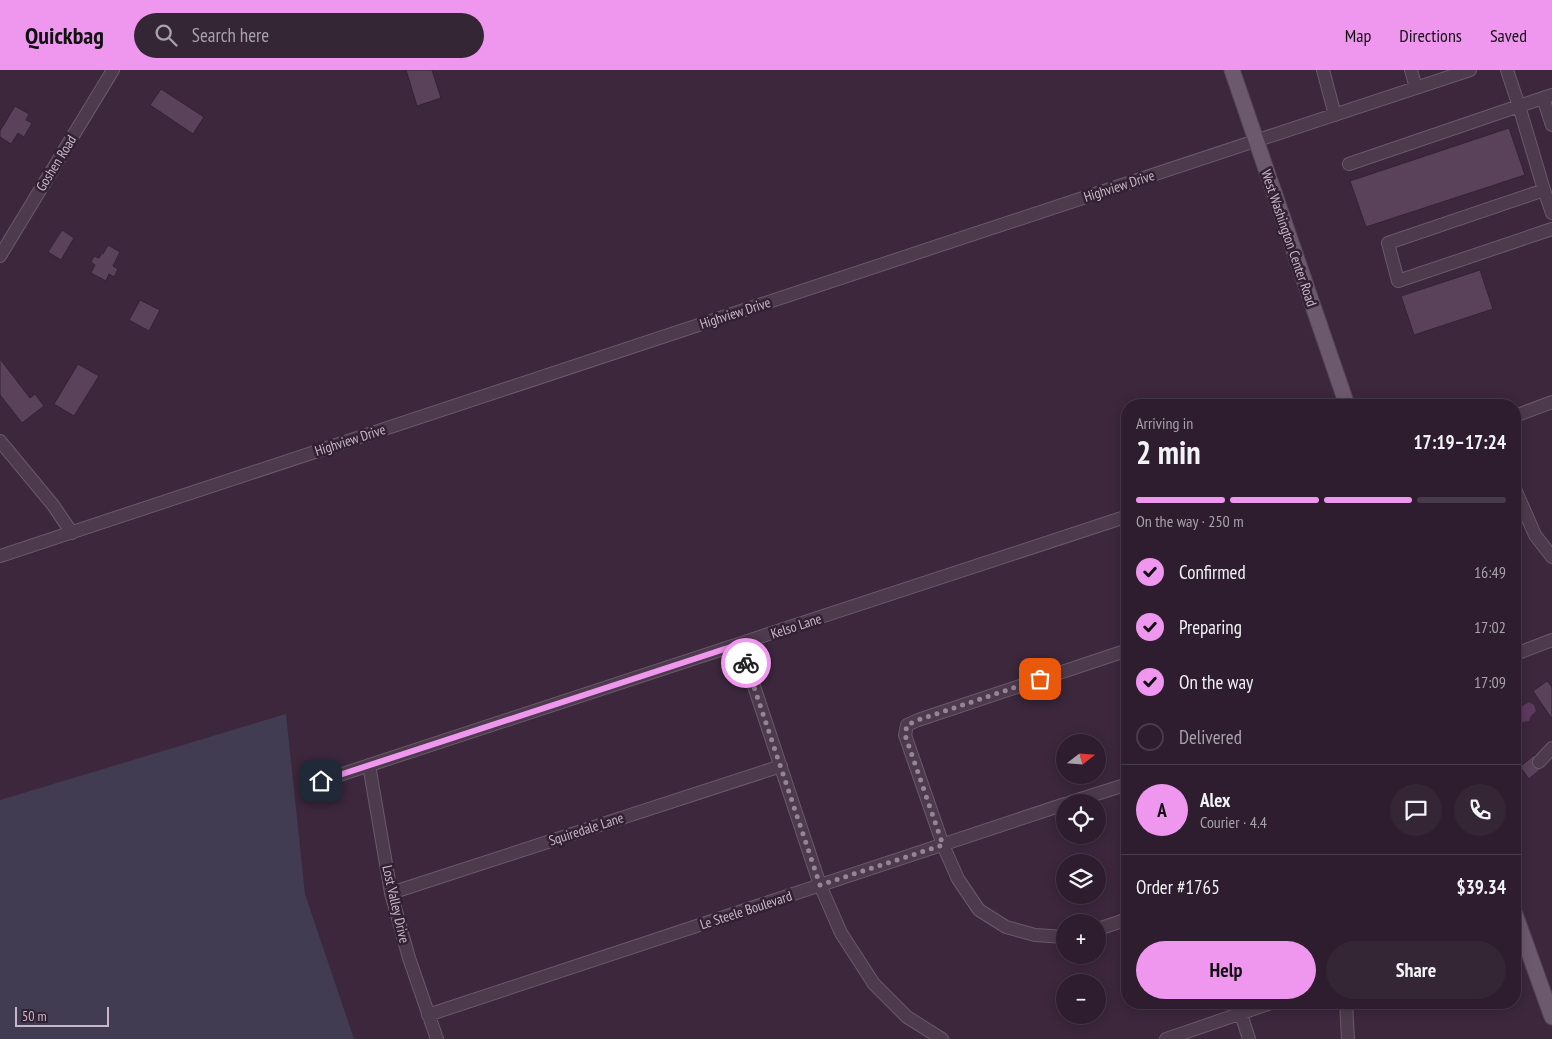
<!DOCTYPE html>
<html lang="en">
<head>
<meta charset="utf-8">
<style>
	:root { --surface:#2d1d2e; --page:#352636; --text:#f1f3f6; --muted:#a7a2aa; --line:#483b4a; --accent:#ef96ef }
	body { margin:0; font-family:"PT Sans Narrow",sans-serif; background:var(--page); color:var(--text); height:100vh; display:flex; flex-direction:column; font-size:19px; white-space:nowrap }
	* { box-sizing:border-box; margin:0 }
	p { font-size:16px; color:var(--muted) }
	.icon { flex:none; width:28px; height:28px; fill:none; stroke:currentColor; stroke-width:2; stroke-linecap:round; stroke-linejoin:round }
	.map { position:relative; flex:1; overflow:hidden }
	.panel { position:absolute; left:1121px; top:329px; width:400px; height:610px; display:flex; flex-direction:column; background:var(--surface); border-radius:20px; box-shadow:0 2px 12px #0003,0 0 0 1px var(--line) }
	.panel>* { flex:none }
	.needle { width:32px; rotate:73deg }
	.controls { position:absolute; left:1056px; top:664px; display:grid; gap:10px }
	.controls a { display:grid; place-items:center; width:50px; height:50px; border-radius:50%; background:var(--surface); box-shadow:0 2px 12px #0003,0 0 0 1px var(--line); font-size:25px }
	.scale { position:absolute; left:15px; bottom:12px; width:94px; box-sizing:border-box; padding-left:5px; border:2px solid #c8b7c8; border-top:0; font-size:14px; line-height:18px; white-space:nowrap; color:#c8b7c8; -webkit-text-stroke:4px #322033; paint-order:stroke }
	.pin { position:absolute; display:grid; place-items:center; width:42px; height:42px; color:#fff; margin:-21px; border-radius:10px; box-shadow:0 2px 8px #0006 }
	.courier { position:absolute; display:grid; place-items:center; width:50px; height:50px; margin:-25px; border:4px solid #ef96ef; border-radius:50%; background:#fff; color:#222; box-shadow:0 1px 6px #0007 }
	.summary em { font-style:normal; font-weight:600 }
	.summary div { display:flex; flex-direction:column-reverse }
	.summary { display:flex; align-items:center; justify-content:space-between; height:85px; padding:0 15px }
	h1 { font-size:32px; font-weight:600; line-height:38px }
	.bar { display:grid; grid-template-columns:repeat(4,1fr); gap:8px 5px; align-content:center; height:60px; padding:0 15px }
	.bar i { height:6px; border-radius:4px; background:var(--line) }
	.bar .selected { background:var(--accent) }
	.bar p { grid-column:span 4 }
	.line { display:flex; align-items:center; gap:12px; padding:0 15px; border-top:1px solid var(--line) }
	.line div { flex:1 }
	.round { display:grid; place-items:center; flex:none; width:52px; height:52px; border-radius:26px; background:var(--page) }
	ol { padding:0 15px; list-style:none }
	li { display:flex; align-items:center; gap:15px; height:55px }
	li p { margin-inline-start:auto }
	li .icon { padding:5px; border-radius:50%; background:var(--accent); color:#111; stroke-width:4 }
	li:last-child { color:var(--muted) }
	li i { width:28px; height:28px; border:2px solid var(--line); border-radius:50% }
	.primary-button { display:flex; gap:10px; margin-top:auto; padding:10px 15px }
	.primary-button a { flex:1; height:58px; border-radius:30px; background:var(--accent); color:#111; font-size:20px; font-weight:600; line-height:58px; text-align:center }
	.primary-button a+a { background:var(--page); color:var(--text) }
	header { display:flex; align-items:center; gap:30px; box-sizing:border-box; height:70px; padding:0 25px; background:var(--accent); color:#111 }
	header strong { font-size:24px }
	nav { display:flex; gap:28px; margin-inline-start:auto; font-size:18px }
	.search { width:350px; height:45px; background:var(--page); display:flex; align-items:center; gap:12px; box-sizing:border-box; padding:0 18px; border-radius:28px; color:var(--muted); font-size:19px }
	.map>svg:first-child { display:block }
	.green { fill:#413c52 }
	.water { fill:#5d395e }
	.building { fill:#59425a; stroke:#342235 }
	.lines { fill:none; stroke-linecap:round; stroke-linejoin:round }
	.minor-casing { stroke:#6b596b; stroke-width:14 }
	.major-casing { stroke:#564456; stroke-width:17 }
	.minor { stroke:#4d3b4d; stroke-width:12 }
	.major { stroke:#6d596d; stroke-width:15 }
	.done { stroke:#978597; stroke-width:5; stroke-dasharray:0 9 }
	.route { stroke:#ef96ef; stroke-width:6 }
	.labels { text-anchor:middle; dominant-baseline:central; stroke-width:5; stroke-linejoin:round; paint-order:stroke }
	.street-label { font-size:14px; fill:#c8b7c8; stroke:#322033 }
</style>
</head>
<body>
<header>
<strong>Quickbag</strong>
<div class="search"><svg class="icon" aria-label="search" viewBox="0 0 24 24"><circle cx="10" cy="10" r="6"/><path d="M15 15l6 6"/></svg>Search here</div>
<nav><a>Map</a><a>Directions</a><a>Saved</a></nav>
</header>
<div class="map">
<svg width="1552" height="969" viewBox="0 0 1552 969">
	<rect width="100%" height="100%" fill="#3c273d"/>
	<path class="green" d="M286 644 305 824 354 969H0V730Z"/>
	<path class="water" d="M1529 632 1534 635 1536 641 1531 646 1529 651 1522 652 1518 656 1515 654 1516 638 1519 636H1523Z"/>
	<path class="building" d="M406 0H432L441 28 417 36Z
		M161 19 204 47 193 64 150 35Z
		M15 36 29 44 26 50 32 53 24 67 18 63 11 74 0 67V61Z
		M1509 58 1525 105 1366 157 1350 111Z
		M62 160 74 168 61 190 48 182Z
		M108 175 120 182 113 196 118 199 114 207 109 204 106 211 91 203 95 195 91 192 94 186 99 188 102 183 103 184Z
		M1480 200 1493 239 1414 265 1401 226Z
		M140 230 160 240 149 261 129 250Z
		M0 289 30 328 35 324 44 336 22 353 0 325Z
		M78 294 99 306 74 346 54 334Z
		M1547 611 1552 617V649L1533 621Z
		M1534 685 1543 697 1529 709 1520 697Z"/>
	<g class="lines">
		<g class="minor-casing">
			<path id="minor" d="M1323 0 1335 45
				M1411 0 1416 18
				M1507 0 1519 36 1552 25
				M1543 28 1552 55
				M1349 94 1519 36 1544 120
				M1552 143 1544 120 1388 173 1398 211 1552 159
				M0 186 113 0
				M1515 346 1552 332
				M0 371 53 435 72 463
				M1515 419 1535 465 1552 487
				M0 486 1470 0
				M740 574 820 815 841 863 874 914 907 947 942 969
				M1515 582H1521L1552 570
				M1539 692 1552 678
				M369 695 391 823 409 888 437 969
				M321 711 1128 446
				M1071 732 1128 714
				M391 823 781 696
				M1098 859 1128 849
				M1065 867 1035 865 1006 857 979 840 958 809 943 775 905 665 907 655 918 650 1128 580
				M1346 932 1348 969
				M1241 944 1249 969
				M428 945 1065 734
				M1166 969 1274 932"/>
		</g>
		<g class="major-casing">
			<path id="major" d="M1232 0 1347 335
				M1515 844 1552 947"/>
		</g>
		<use href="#minor" class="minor"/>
		<use href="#major" class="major"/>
	</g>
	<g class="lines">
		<path class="done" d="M746 593 820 815 943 775 905 665 907 655 918 650 1040 609"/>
		<path class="route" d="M321 711 740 574 746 593"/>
	</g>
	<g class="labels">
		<g class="street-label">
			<text transform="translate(56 93) rotate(-58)">Goshen Road</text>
			<text transform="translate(1119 116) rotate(-18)">Highview Drive</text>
			<text transform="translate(1289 168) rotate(71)">West Washington Center Road</text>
			<text transform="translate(735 243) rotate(-18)">Highview Drive</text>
			<text transform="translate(350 370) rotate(-18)">Highview Drive</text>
			<text transform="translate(796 556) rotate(-18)">Kelso Lane</text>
			<text transform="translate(586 759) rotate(-18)">Squiredale Lane</text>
			<text transform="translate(396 834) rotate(77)">Lost Valley Drive</text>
			<text transform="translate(746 840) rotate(-18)">Le Steele Boulevard</text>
		</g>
	</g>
</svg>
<div class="controls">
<a><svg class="needle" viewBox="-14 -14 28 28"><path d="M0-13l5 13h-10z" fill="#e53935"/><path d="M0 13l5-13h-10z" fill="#a7a2aa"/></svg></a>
<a><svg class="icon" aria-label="locate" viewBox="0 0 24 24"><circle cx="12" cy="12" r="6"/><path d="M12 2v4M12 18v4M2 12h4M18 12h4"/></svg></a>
<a><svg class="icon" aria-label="layers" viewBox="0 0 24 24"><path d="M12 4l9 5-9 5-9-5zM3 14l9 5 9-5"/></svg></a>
<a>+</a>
<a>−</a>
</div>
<div class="scale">50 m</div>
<div class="pin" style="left:1040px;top:609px;background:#ea580c"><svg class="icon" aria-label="bag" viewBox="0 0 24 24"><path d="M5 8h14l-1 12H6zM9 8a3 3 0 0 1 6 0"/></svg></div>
<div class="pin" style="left:321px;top:711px;background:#1f2937"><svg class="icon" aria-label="home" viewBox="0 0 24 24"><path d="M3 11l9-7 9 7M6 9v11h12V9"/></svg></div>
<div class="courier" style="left:746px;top:593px"><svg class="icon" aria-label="bike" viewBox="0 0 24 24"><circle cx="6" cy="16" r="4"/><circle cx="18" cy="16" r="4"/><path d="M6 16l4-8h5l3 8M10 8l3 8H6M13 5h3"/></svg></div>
<section class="panel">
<div class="summary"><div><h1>2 min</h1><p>Arriving in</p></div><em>17:19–17:24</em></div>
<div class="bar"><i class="selected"></i><i class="selected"></i><i class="selected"></i><i></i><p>On the way · 250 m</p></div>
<ol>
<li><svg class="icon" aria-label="check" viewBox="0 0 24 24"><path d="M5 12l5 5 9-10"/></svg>Confirmed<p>16:49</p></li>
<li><svg class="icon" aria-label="check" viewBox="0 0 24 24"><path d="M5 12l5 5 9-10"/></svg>Preparing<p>17:02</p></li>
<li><svg class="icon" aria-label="check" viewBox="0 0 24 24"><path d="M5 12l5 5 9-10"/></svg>On the way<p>17:09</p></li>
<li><i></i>Delivered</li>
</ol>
<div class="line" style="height:90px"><b class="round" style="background:var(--accent);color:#111">A</b><div><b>Alex</b><p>Courier · 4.4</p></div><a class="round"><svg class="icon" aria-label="chat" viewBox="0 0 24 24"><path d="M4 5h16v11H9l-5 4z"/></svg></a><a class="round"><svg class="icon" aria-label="phone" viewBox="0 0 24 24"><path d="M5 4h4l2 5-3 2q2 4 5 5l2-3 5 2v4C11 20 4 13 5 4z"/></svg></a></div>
<div class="line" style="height:65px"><div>Order #1765</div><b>$39.34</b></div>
<div class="primary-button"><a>Help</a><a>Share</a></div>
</section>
</div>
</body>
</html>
